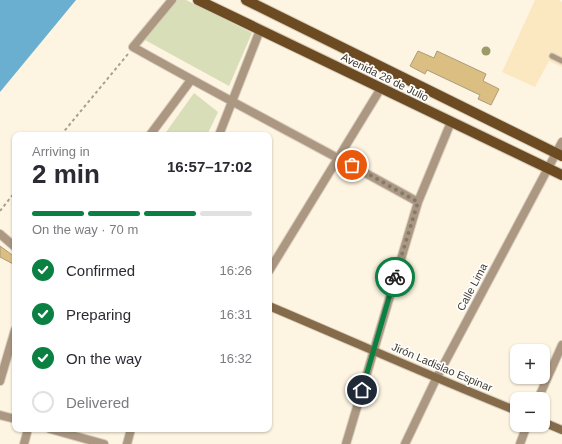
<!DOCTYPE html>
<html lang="en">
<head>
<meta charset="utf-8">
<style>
	:root { --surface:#fff; --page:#f7f7f7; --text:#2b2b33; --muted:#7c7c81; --line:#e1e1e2; --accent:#0b8043 }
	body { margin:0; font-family:Helvetica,sans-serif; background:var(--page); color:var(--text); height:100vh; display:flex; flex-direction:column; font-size:15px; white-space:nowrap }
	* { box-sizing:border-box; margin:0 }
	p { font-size:13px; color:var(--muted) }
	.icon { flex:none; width:22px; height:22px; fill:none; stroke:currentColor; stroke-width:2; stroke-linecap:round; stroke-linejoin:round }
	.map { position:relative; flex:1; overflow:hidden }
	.details { position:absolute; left:12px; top:132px; width:260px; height:300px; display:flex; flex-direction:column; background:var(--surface); border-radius:8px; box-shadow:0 1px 3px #0004 }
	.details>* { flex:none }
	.buttons { position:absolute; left:510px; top:344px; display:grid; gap:8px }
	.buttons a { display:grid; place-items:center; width:40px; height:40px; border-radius:8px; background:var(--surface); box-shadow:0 1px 3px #0004; font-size:20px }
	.pin { position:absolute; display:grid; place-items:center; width:34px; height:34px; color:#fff; margin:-17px; border:2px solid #fff; border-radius:50%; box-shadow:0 1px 4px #0007 }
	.courier { position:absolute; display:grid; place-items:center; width:40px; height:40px; margin:-20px; border:3px solid #0b8043; border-radius:50%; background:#fff; color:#222; box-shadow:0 1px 5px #0007 }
	.summary em { font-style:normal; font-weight:600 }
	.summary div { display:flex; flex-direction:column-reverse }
	.summary { display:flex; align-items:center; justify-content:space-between; height:68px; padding:0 20px }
	h1 { font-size:26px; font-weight:600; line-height:30px }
	.bar { display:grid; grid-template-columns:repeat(4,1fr); gap:6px 4px; align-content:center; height:48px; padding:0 20px }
	.bar i { height:5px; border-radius:3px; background:var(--line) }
	.bar .current { background:var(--accent) }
	.bar p { grid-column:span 4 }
	ol { padding:0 20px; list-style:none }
	li { display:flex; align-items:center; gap:12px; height:44px }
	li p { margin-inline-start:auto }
	li .icon { padding:4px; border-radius:50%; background:var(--accent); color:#fff; stroke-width:4 }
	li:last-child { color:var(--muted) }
	li i { width:22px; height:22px; border:2px solid var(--line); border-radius:50% }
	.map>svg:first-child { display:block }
	.built { fill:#fbe8c1 }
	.green { fill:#d8deb7 }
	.water { fill:#6aafcf }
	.building { fill:#dbbe82; stroke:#ab9c7e }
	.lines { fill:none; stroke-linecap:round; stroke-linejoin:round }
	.service-casing { stroke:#d7cfbd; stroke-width:7 }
	.minor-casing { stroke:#d7cfbd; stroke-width:10 }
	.tertiary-casing { stroke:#d7cfbd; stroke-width:10 }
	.secondary-casing { stroke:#d7cfbd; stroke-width:10 }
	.primary-casing { stroke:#d7cfbd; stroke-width:12 }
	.path { stroke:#a79f8f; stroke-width:2; stroke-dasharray:3 3; stroke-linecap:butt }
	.service { stroke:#ab9782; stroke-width:5 }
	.minor { stroke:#ab9782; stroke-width:8 }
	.tertiary { stroke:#ab9782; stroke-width:8 }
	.secondary { stroke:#866b4b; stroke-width:8 }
	.primary { stroke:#6c4b22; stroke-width:10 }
	.tree { fill:#9b9b69 }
	.done { stroke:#827b6c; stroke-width:4; stroke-dasharray:0 7.2 }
	.route { stroke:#0b8043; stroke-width:5 }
	.labels { text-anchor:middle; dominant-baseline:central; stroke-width:3.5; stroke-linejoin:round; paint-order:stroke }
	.street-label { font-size:11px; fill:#403a2d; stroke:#fff }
</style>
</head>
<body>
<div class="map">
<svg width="562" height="444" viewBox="0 0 562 444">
	<rect width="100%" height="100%" fill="#fdf4e1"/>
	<path class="built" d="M535 0H559L562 2V67L549 61 535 87 502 72Z"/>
	<path class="green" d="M177 0H186L252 33 229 86 145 40Z
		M194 93 218 112 207 135H164Z"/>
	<path class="water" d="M0 0H76L0 92Z"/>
	<path class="building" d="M418 51 434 58 437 51 486 74 483 81 499 89 491 105 478 99 480 95 427 70 425 74 410 66Z
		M0 246 15 257V265L0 257Z"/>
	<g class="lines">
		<g class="service-casing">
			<path id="service" d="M552 56 562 61"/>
		</g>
		<g class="minor-casing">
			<path id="minor" d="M172 0 133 47C227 100 323 149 418 202
				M219 135 260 30
				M0 234 15 247
				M269 271 381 88
				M538 399 562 345
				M24 444 28 429
				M127 444 131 429
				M346 444 418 202 451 122
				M405 444 436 379 562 142
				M520 444 527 425"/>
		</g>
		<g class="tertiary-casing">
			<path id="tertiary" d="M150 135 191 80
				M0 381 15 330
				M0 415 15 419
				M50 429 104 444"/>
		</g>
		<g class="secondary-casing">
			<path id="secondary" d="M269 306C352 341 434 378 517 411
				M543 422 562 430"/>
		</g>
		<g class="primary-casing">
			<path id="primary" d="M198 0 562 175
				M246 0 562 156"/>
		</g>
		<path class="path" d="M61 135 128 54
			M0 211 15 192"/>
		<use href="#service" class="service"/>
		<use href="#minor" class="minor"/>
		<use href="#tertiary" class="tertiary"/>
		<use href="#secondary" class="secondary"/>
		<use href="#primary" class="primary"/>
	</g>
	<circle class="tree" cx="486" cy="51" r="4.5"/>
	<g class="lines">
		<path class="done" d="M352 165 418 202 395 277"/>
		<path class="route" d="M362 390 395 277"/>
	</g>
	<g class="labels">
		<g class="street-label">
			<text transform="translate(385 77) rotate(26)">Avenida 28 de Julio</text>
			<text transform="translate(472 287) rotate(-62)">Calle Lima</text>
			<text transform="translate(442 367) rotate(23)">Jirón Ladislao Espinar</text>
		</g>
	</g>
</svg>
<div class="buttons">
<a>+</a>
<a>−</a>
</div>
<div class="pin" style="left:352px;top:165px;background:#ea580c"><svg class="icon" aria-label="bag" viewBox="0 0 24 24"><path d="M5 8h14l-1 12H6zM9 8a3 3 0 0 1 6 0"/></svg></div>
<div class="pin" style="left:362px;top:390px;background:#1f2937"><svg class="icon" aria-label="home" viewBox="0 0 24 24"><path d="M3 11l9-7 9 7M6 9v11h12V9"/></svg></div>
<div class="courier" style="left:395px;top:277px"><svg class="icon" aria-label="bike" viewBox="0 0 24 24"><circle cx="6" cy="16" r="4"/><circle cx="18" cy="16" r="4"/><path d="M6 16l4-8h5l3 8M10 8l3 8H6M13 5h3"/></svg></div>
<section class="details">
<div class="summary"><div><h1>2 min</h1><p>Arriving in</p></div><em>16:57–17:02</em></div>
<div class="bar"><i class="current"></i><i class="current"></i><i class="current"></i><i></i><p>On the way · 70 m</p></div>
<ol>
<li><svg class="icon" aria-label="check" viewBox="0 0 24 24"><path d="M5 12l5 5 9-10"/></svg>Confirmed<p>16:26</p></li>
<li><svg class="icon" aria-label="check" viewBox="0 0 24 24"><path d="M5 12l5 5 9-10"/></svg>Preparing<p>16:31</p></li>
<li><svg class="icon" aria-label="check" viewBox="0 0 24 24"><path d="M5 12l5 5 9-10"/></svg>On the way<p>16:32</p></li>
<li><i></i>Delivered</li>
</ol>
</section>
</div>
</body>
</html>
